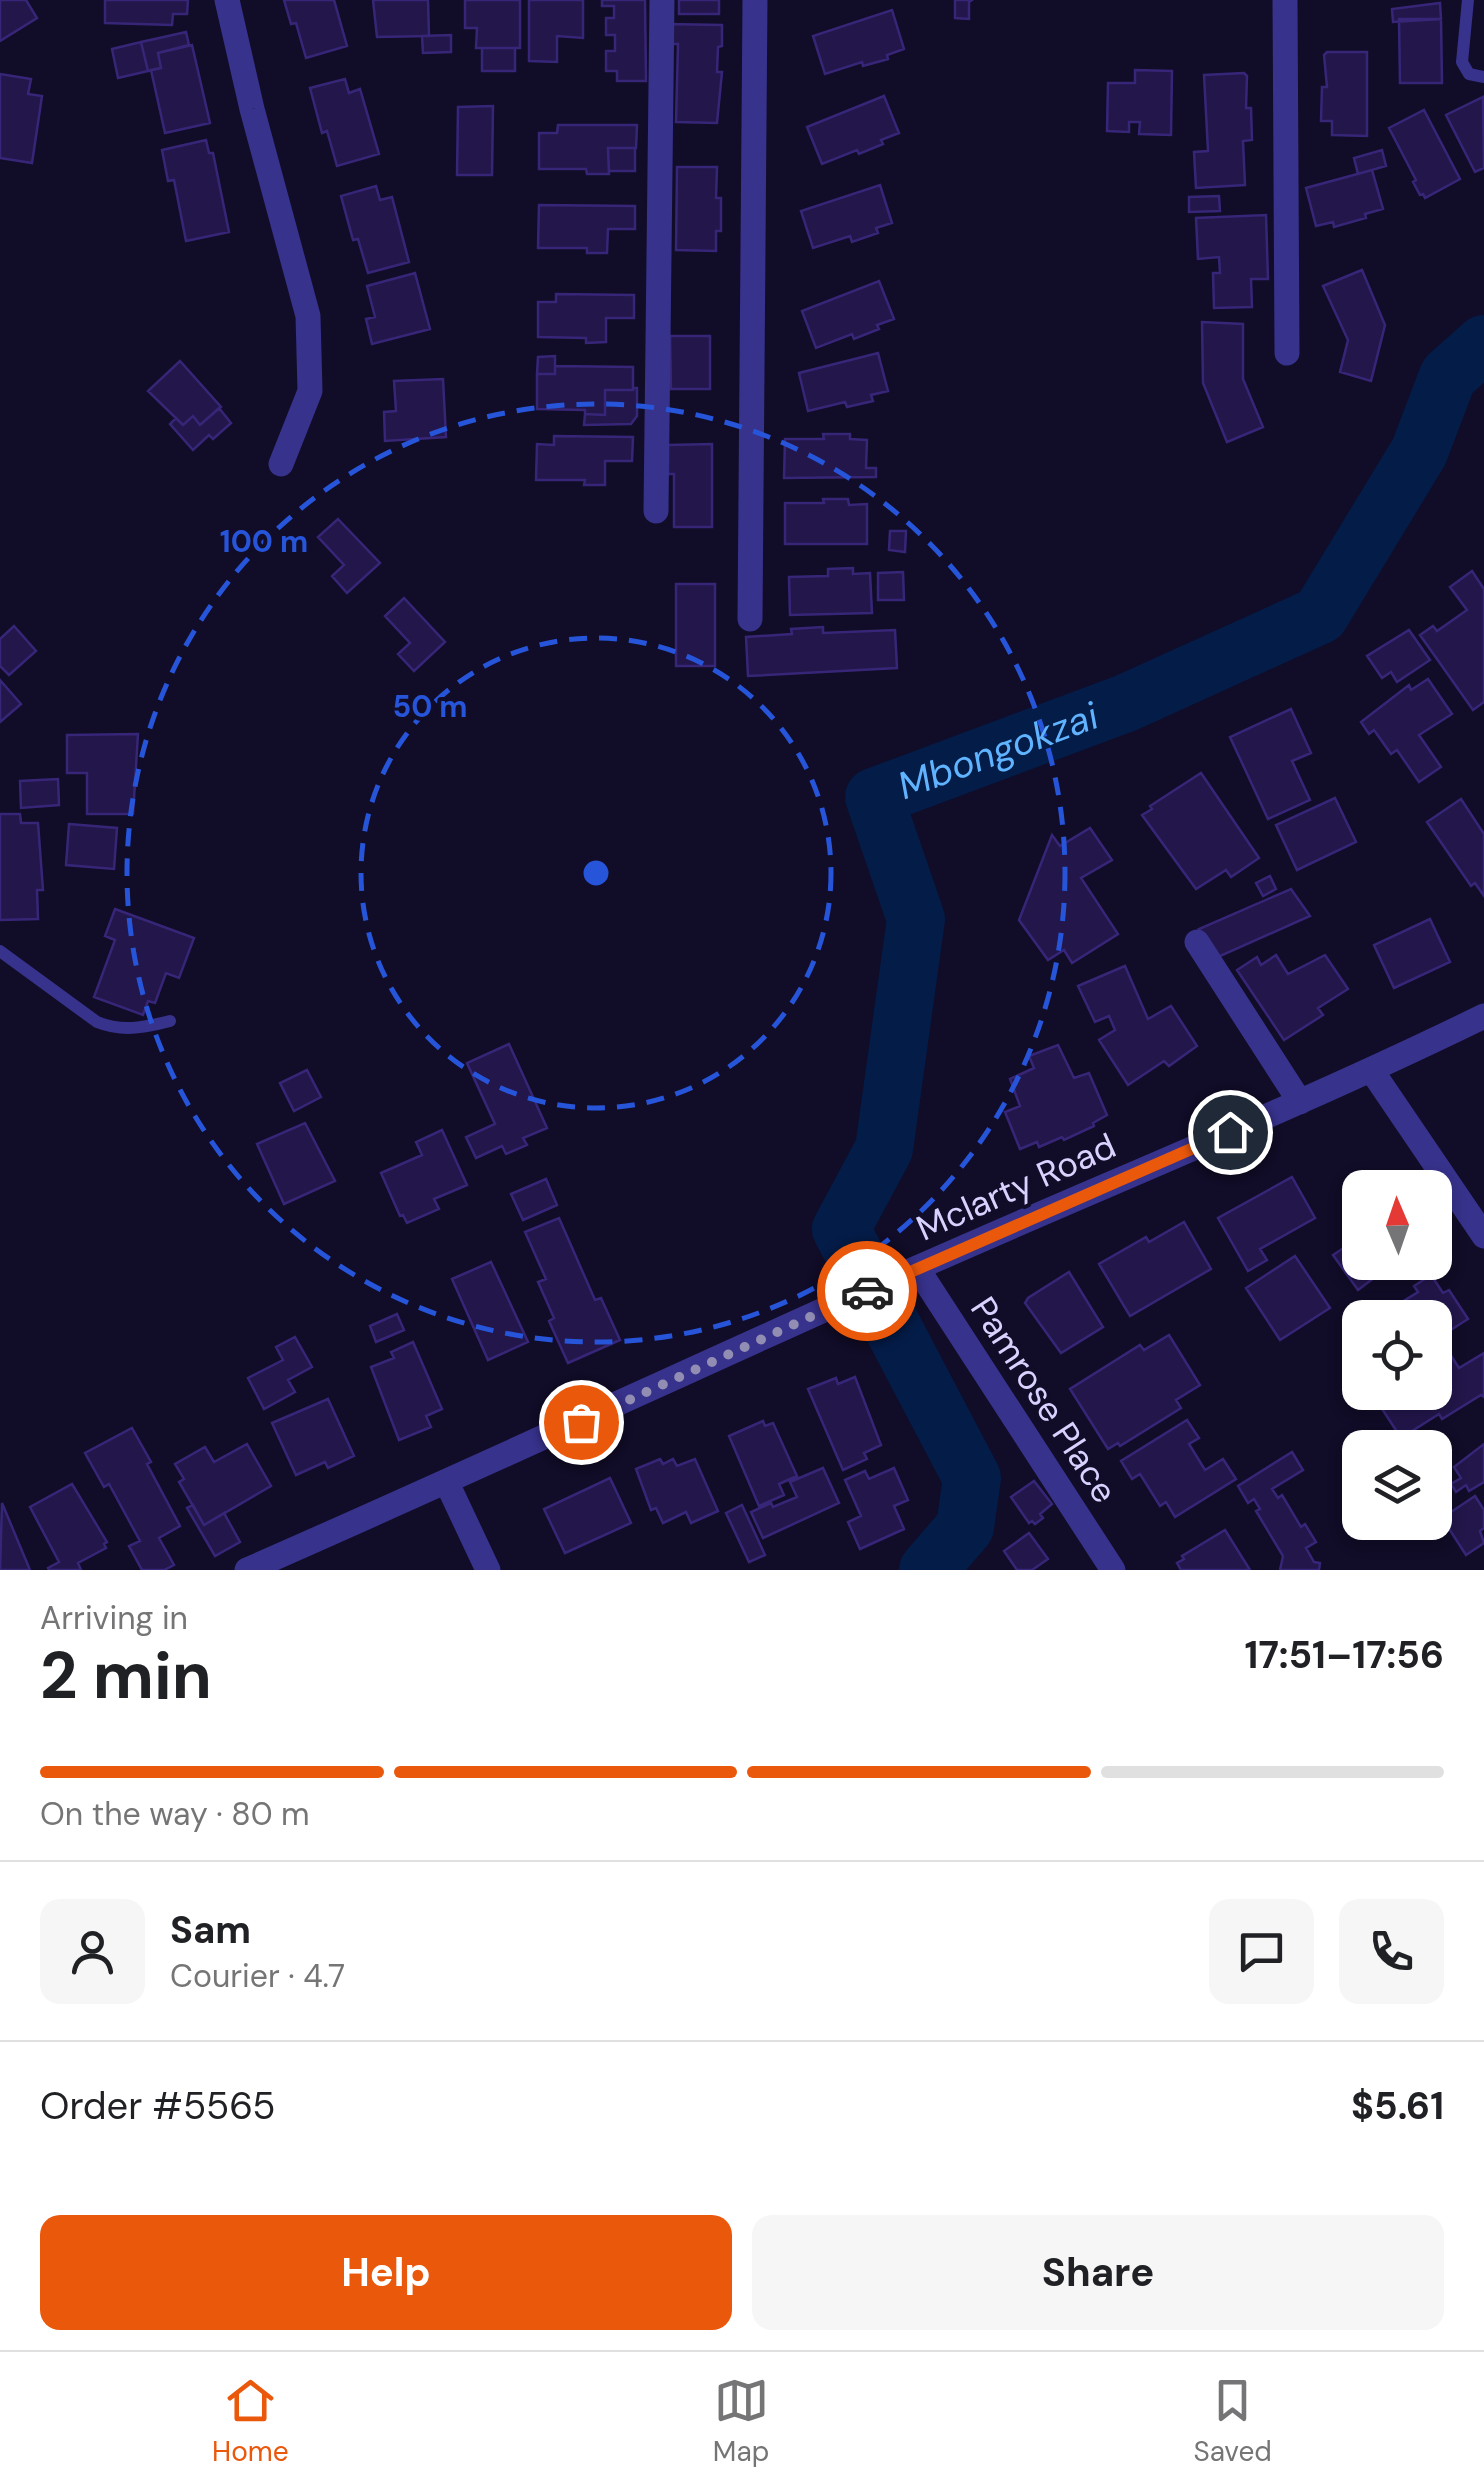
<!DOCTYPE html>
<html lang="en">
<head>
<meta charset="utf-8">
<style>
	:root { --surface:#fff; --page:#f6f6f6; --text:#202124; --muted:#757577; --line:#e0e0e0; --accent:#ea580c }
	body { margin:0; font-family:"DM Sans",sans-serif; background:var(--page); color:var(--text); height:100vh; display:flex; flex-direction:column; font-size:38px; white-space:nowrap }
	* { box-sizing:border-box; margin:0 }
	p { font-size:32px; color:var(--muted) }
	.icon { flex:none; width:55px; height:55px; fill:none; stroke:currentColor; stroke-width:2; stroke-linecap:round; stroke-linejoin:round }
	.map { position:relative; height:1570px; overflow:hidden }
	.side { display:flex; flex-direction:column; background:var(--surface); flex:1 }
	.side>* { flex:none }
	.needle { width:65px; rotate:358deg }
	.controls { position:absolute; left:1342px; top:1170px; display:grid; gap:20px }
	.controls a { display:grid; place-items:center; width:110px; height:110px; border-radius:20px; background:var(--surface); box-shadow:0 5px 15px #0003; font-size:50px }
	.pin { position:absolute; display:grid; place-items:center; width:85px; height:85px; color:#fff; margin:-42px; border:5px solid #fff; border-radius:50%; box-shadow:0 2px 10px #0007 }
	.courier { position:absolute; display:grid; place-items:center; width:100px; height:100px; margin:-50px; border:8px solid #ea580c; border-radius:50%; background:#fff; color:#222; box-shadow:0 2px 12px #0007 }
	.overview em { font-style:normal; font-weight:700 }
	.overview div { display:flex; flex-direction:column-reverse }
	.overview { display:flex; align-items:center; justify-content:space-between; height:170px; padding:0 40px }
	h1 { font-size:65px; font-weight:700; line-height:75px }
	.bar { display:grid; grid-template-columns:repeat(4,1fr); gap:15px 10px; align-content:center; height:120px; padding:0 40px }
	.bar i { height:12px; border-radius:8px; background:var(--line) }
	.bar .on { background:var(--accent) }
	.bar p { grid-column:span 4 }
	.line { display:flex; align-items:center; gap:25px; padding:0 40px; border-top:2px solid var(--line) }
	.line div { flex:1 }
	.round { display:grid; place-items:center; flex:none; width:105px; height:105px; border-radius:20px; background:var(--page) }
	.button { display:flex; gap:20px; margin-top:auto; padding:20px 40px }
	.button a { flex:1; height:115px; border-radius:20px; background:var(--accent); color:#fff; font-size:40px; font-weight:700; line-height:115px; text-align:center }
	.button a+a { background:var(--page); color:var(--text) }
	.tab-bar { display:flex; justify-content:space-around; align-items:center; height:140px; border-top:2px solid var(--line); background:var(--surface); font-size:28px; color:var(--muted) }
	.tab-bar a { display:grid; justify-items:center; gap:5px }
	.tab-bar .on { color:var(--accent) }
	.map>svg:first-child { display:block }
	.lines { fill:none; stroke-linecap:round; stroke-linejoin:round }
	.river { stroke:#041c48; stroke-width:58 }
	.building { fill:#22164a; stroke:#372678; stroke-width:2.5 }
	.service { stroke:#37328b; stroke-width:12 }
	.minor { stroke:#37328b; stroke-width:25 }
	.done { stroke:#928db3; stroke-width:10; stroke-dasharray:0 18 }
	.route { stroke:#ea580c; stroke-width:12 }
	.ring { fill:none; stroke:#2655da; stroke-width:5; stroke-dasharray:18 12 }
	.labels { text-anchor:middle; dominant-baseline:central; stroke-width:8; stroke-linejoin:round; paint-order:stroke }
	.street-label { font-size:35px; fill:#d8d2ff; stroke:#110c27 }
	.water-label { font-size:38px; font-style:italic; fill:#60b3ff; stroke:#110c27 }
	.centre { fill:#2655da; stroke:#110c27; stroke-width:5 }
	.ring-label { font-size:30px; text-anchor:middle; font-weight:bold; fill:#2655da; stroke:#110c27; stroke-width:8; stroke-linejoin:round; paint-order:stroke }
</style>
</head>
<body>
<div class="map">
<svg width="1484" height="1570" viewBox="0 0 1484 1570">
	<rect width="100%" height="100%" fill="#110c27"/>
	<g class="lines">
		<path class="river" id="s1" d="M928 1570 965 1527 972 1478 841 1229 884 1149 916 919 874 797 1126 703 1320 615 1419 452 1448 376 1484 344"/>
	</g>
	<path class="building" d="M0 0H26L37 18 0 41Z
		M105 0H188L187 14H173L172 25 105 23Z
		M284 0H334L347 46 306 58 296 23 291 24Z
		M373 0H428L429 36 377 37Z
		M465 0H520V48H476L477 28H465Z
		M529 0H583V38L557 36V62L529 61Z
		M602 0H645L646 81H617V71H606V51H615V35H606V18H614V6H602Z
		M679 0H719V14H679Z
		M955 0H972L969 2V19L955 18Z
		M1440 3 1441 19 1393 22 1392 9Z
		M892 10 904 49 887 55 888 59 863 66 862 62 825 74 813 36Z
		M1399 19H1441L1442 83H1400Z
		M667 24 722 25V46L718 47 717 72H722L717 123 676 122 678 44H666Z
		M186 32 189 45 158 53 161 68 148 71 141 42Z
		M451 35V52L423 53 422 36Z
		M141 42 148 71 118 78 112 49Z
		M192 45 210 123 165 133 151 70 161 68 158 53Z
		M482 48H515V71H482Z
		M1327 52H1367V136L1332 135V121H1321L1322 87H1327L1324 55Z
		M1135 70 1172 71 1171 135 1139 134 1140 122H1129V132L1107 131 1108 83H1135Z
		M1244 73 1247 76 1246 108H1251L1252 140 1243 141 1245 185 1196 188 1194 152 1208 151 1204 75Z
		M0 74 31 79 28 94 42 96 32 163 0 158Z
		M345 79 349 93 360 89 379 154 337 166 327 131 322 133 310 88Z
		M884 96 899 133 881 140 883 144 859 154 857 150 822 164 807 127Z
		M1483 97 1484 168 1475 172 1446 115Z
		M493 106 492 175H457L458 107Z
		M1424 110 1460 179 1425 198 1423 194 1420 195 1413 182 1416 180 1389 128Z
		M558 125H637L636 148H608L609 174H587L586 169H539V133H557Z
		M206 140 209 153H213L229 232 186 241 174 180 168 181 162 150Z
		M608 148H635V171H609Z
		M1382 150 1386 166 1358 174 1354 158Z
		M677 167H717L716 198H721V231H716V251L676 250Z
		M1372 170 1383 209 1365 214 1366 218 1334 227 1333 222 1316 226 1306 188Z
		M880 185 892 223 876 228 878 233 852 242 850 236 813 248 801 211Z
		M376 186 380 200 392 197 409 262 368 273 358 239 353 240 341 196Z
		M1219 196 1220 211 1189 212V197Z
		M539 205 635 206V229H608L607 253H587V248H538Z
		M1266 215 1268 279H1251L1252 307 1214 308 1213 273H1220L1219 257 1198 259 1196 218Z
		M1362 270 1385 325 1371 381 1340 372 1348 340 1323 286Z
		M415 273 430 329 372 344 366 319 375 317 367 286Z
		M879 281 894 319 877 325 879 329 854 339 852 334 816 348 802 311Z
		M556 294 634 295V318H606V342L586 343V338L538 337V302H556Z
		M1202 322 1243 324V379L1263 427 1227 442 1203 383Z
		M670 336H710V389H671Z
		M878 353 888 391 871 395 873 401 847 407 845 402 808 411 799 373Z
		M555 356V374H537L538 357Z
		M180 361 221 407 200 425 193 416 183 425 148 391Z
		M555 366 633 367V390H605V415L585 414V410L537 409V374H555Z
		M443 379 446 437 385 441 384 412 396 411 394 381Z
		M633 388H637V416L631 424 584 425 585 414 605 415V390H633Z
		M219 408 231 423 213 439 209 435 193 450 170 424 176 418 183 425 193 416 200 425Z
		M823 434H850V439L867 440 866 468H876V477L784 478 785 439H824Z
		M554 436 633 437 632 461H605V485H584L585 480H536L537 444 554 445Z
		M712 444V527H674V474H668V445Z
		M823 499H848L849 505 867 504V544H785V503H824Z
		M338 519 380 563 347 593 332 576 344 565 318 537Z
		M890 531H906L905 552 889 550Z
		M853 568V574L870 573 872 613 790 615 789 577 828 576V569Z
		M1472 571 1484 589V702L1473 710 1420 635 1433 626 1437 631 1467 610 1450 587Z
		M903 572 904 600H878V573Z
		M676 584H715V666H676Z
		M404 598 445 642 414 671 398 654 410 643 385 616Z
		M14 626 36 651 9 675 0 666V639Z
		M823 627V633L895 630 897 668 748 676 746 637 792 634 791 629Z
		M1409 630 1430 660 1397 682 1391 672 1382 678 1367 656Z
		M1428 679 1452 714 1419 735 1441 767 1419 782 1397 750 1391 754 1374 730 1369 734 1361 722 1409 685 1411 690Z
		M0 680 21 704 0 722Z
		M1291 709 1311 753 1292 761 1310 800 1268 819 1230 737Z
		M138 734 133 814H87V773H67V735Z
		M1201 773 1259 858 1231 877 1226 870 1196 889 1142 815 1152 809 1150 806Z
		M58 779 59 805 21 808 20 781Z
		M1335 798 1356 842 1297 870 1276 825Z
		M1461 799 1484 834V896L1475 883 1471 886 1427 822Z
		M0 814H20L21 823H38L43 890H37L38 919 0 920Z
		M69 824 117 828 114 869 66 865Z
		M1090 828 1112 860 1081 878 1118 934 1072 963 1064 950 1048 960 1019 920 1052 835 1060 846Z
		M1270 876 1276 889 1263 896 1256 883Z
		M1291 889 1310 916 1218 957 1199 929Z
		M115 909 194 938 179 978 166 973 155 1003 148 1001 143 1015 94 997 115 940 105 936Z
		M1430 919 1450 962 1394 988 1374 945Z
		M1276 955 1288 974 1325 955 1348 989 1318 1008 1323 1015 1284 1040 1237 970 1257 957 1261 965Z
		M1125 966 1148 1019 1171 1006 1197 1046 1169 1066 1164 1061 1128 1085 1099 1040 1115 1030 1109 1016 1095 1022 1078 986Z
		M509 1044 547 1128 523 1138 527 1145 506 1154 502 1146 476 1158 466 1137 495 1124 467 1063Z
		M1058 1045 1074 1078 1089 1073 1107 1115 1093 1123 1094 1126 1064 1140 1062 1137 1039 1147 1037 1142 1020 1149 1005 1112 1020 1106 1010 1079 1034 1068 1029 1056Z
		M307 1070 321 1097 294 1111 280 1083Z
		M305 1123 335 1181 284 1204 257 1144Z
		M442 1130 467 1185 434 1199 439 1209 407 1223 403 1215 400 1216 381 1173 422 1155 416 1142Z
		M1292 1177 1315 1218 1260 1249 1267 1260 1248 1271 1218 1218Z
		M546 1179 557 1205 523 1220 511 1194Z
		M559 1218 595 1300 601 1298 620 1340 568 1363 549 1321 554 1318 538 1282 546 1279 525 1232Z
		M1184 1222 1211 1269 1130 1316 1099 1264 1146 1237 1149 1242Z
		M1360 1237V1262H1395L1358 1290 1333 1255Z
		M1295 1256 1330 1308 1280 1340 1246 1288Z
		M491 1262 528 1342 488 1360 452 1279Z
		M1069 1272 1103 1327 1061 1353 1025 1303 1028 1298Z
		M1431 1275 1443 1293 1449 1290 1468 1319 1435 1340V1318H1383L1384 1313 1418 1292 1414 1286Z
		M397 1314 404 1330 376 1342 370 1326Z
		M1169 1335 1200 1385 1176 1400 1181 1408 1120 1446 1118 1443 1108 1449 1070 1389 1140 1345 1144 1350Z
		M295 1337 312 1367 288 1380 295 1392 264 1409 248 1378 283 1360 276 1347Z
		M413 1342 442 1409 426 1416 431 1427 399 1440 371 1367 394 1358 391 1352Z
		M1360 1346V1378L1345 1355Z
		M1442 1351 1444 1354 1448 1351 1459 1368 1484 1353V1397L1481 1395 1442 1419 1439 1414 1401 1438 1373 1395 1378 1392H1435V1356Z
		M855 1377 881 1445 864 1453 867 1459 843 1470 808 1389 836 1378 838 1384Z
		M328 1399 354 1456 328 1468 325 1462 296 1475 272 1423Z
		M1187 1420 1199 1438 1189 1444 1205 1470 1223 1459 1236 1479 1175 1517 1166 1502 1160 1506 1140 1474 1132 1479 1121 1461Z
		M763 1421 765 1426 773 1423 797 1476 779 1484 784 1495 759 1506 729 1436Z
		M132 1428 151 1462 147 1464 180 1526 159 1538 174 1565 164 1570H142L129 1546 140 1541 109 1484 104 1487 85 1453Z
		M247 1444 271 1486 204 1525 179 1482 184 1479 175 1464 205 1447 214 1462Z
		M1484 1444V1482L1469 1491 1466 1485 1456 1492 1451 1484 1461 1478 1454 1467Z
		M1292 1452 1303 1470 1272 1489 1278 1498 1282 1495 1301 1527 1305 1524 1316 1542 1306 1548 1314 1562 1320 1563 1319 1570H1280L1283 1556 1256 1511 1260 1509 1254 1499 1248 1503 1238 1486Z
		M660 1459 663 1464 673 1459 677 1466 695 1459 718 1511 691 1523 686 1512 663 1523 656 1508 651 1510 636 1469Z
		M823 1468 839 1503 763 1538 751 1512 771 1503 773 1507 797 1497 790 1482Z
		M894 1468 908 1500 894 1506 904 1529 860 1549 848 1522 861 1516 845 1480 865 1471 869 1479Z
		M1435 1472 1449 1493 1435 1502Z
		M610 1478 631 1523 565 1553 544 1509Z
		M1034 1481 1052 1504 1040 1514 1043 1518 1035 1524 1032 1521 1029 1523 1011 1497Z
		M72 1484 107 1542 104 1544 106 1548 78 1563 81 1570H49L48 1568 59 1562 30 1507Z
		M1475 1496 1484 1510V1528L1480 1531 1484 1543 1466 1555 1442 1518Z
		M2 1503 30 1570H0Z
		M193 1505 204 1525 224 1513 240 1542 215 1556 187 1508Z
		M742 1505 765 1555 749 1562 726 1513Z
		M1225 1530 1250 1570H1181L1177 1563 1184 1559 1182 1556Z
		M1029 1533 1048 1559 1032 1570H1017L1004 1551Z"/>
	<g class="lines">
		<path class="service" d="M1468 0 1462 62 1469 74 1484 77
			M0 951 97 1022C122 1032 143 1028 170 1021"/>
		<path class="minor" d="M227 0 252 109 308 316 310 391 281 464
			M1285 0 1287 353
			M656 511 662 0
			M750 619 755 0
			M1197 942 1300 1102
			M1372 1071 1484 1236
			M917 1268 1113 1570
			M447 1483 488 1570
			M247 1570C471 1472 693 1368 917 1268 1106 1184 1298 1107 1484 1016"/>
	</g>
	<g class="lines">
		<path class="done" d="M581 1422 867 1291"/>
		<path class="route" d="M867 1291 1230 1132"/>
	</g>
	<g class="ring">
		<circle cx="596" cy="873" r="235"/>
		<circle cx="596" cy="873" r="469"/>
	</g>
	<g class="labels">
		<g class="street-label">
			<text transform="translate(1016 1187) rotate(-24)">Mclarty Road</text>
			<text transform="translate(1044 1400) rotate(57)">Pamrose Place</text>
		</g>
		<g class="water-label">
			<text stroke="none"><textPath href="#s1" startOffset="972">Mbongokzai</textPath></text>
		</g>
	</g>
	<circle cx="596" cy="873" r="15" class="centre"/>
	<g class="ring-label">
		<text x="264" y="552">100 m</text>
		<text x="430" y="717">50 m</text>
	</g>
</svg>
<div class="controls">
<a><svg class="needle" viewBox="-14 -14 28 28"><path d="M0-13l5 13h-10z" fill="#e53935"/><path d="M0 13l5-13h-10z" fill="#757577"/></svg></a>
<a><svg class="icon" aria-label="locate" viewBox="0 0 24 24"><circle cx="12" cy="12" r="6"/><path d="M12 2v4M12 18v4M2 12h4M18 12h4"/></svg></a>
<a><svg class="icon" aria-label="layers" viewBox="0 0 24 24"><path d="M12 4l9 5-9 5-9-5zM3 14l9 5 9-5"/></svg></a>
</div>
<div class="pin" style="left:581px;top:1422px;background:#ea580c"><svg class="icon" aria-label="bag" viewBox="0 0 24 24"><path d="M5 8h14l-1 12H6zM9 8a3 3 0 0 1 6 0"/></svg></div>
<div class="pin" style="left:1230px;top:1132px;background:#1f2937"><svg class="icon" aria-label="home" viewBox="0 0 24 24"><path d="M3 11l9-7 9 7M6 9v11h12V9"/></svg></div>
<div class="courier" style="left:867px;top:1291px"><svg class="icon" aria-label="car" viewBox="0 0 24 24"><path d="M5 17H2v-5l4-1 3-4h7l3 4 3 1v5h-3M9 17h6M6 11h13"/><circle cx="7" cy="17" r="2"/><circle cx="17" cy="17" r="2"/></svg></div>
</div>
<section class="side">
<div class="overview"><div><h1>2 min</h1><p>Arriving in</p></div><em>17:51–17:56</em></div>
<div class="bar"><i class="on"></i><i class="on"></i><i class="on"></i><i></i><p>On the way · 80 m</p></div>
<div class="line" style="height:180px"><a class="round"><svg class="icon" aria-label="person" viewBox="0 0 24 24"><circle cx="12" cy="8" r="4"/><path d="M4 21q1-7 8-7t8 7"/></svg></a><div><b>Sam</b><p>Courier · 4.7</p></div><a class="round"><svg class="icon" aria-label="chat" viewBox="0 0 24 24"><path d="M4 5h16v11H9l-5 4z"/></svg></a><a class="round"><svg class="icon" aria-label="phone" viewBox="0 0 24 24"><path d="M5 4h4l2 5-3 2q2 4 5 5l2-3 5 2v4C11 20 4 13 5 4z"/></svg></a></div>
<div class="line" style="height:130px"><div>Order #5565</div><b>$5.61</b></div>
<div class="button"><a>Help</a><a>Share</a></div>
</section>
<nav class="tab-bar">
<a class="on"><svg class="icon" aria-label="home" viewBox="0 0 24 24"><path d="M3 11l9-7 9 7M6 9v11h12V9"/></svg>Home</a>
<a><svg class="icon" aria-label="map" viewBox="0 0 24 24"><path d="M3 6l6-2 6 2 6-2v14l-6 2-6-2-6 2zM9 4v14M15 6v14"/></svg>Map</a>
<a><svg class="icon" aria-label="saved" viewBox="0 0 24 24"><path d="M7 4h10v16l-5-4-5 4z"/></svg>Saved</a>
</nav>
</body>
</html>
